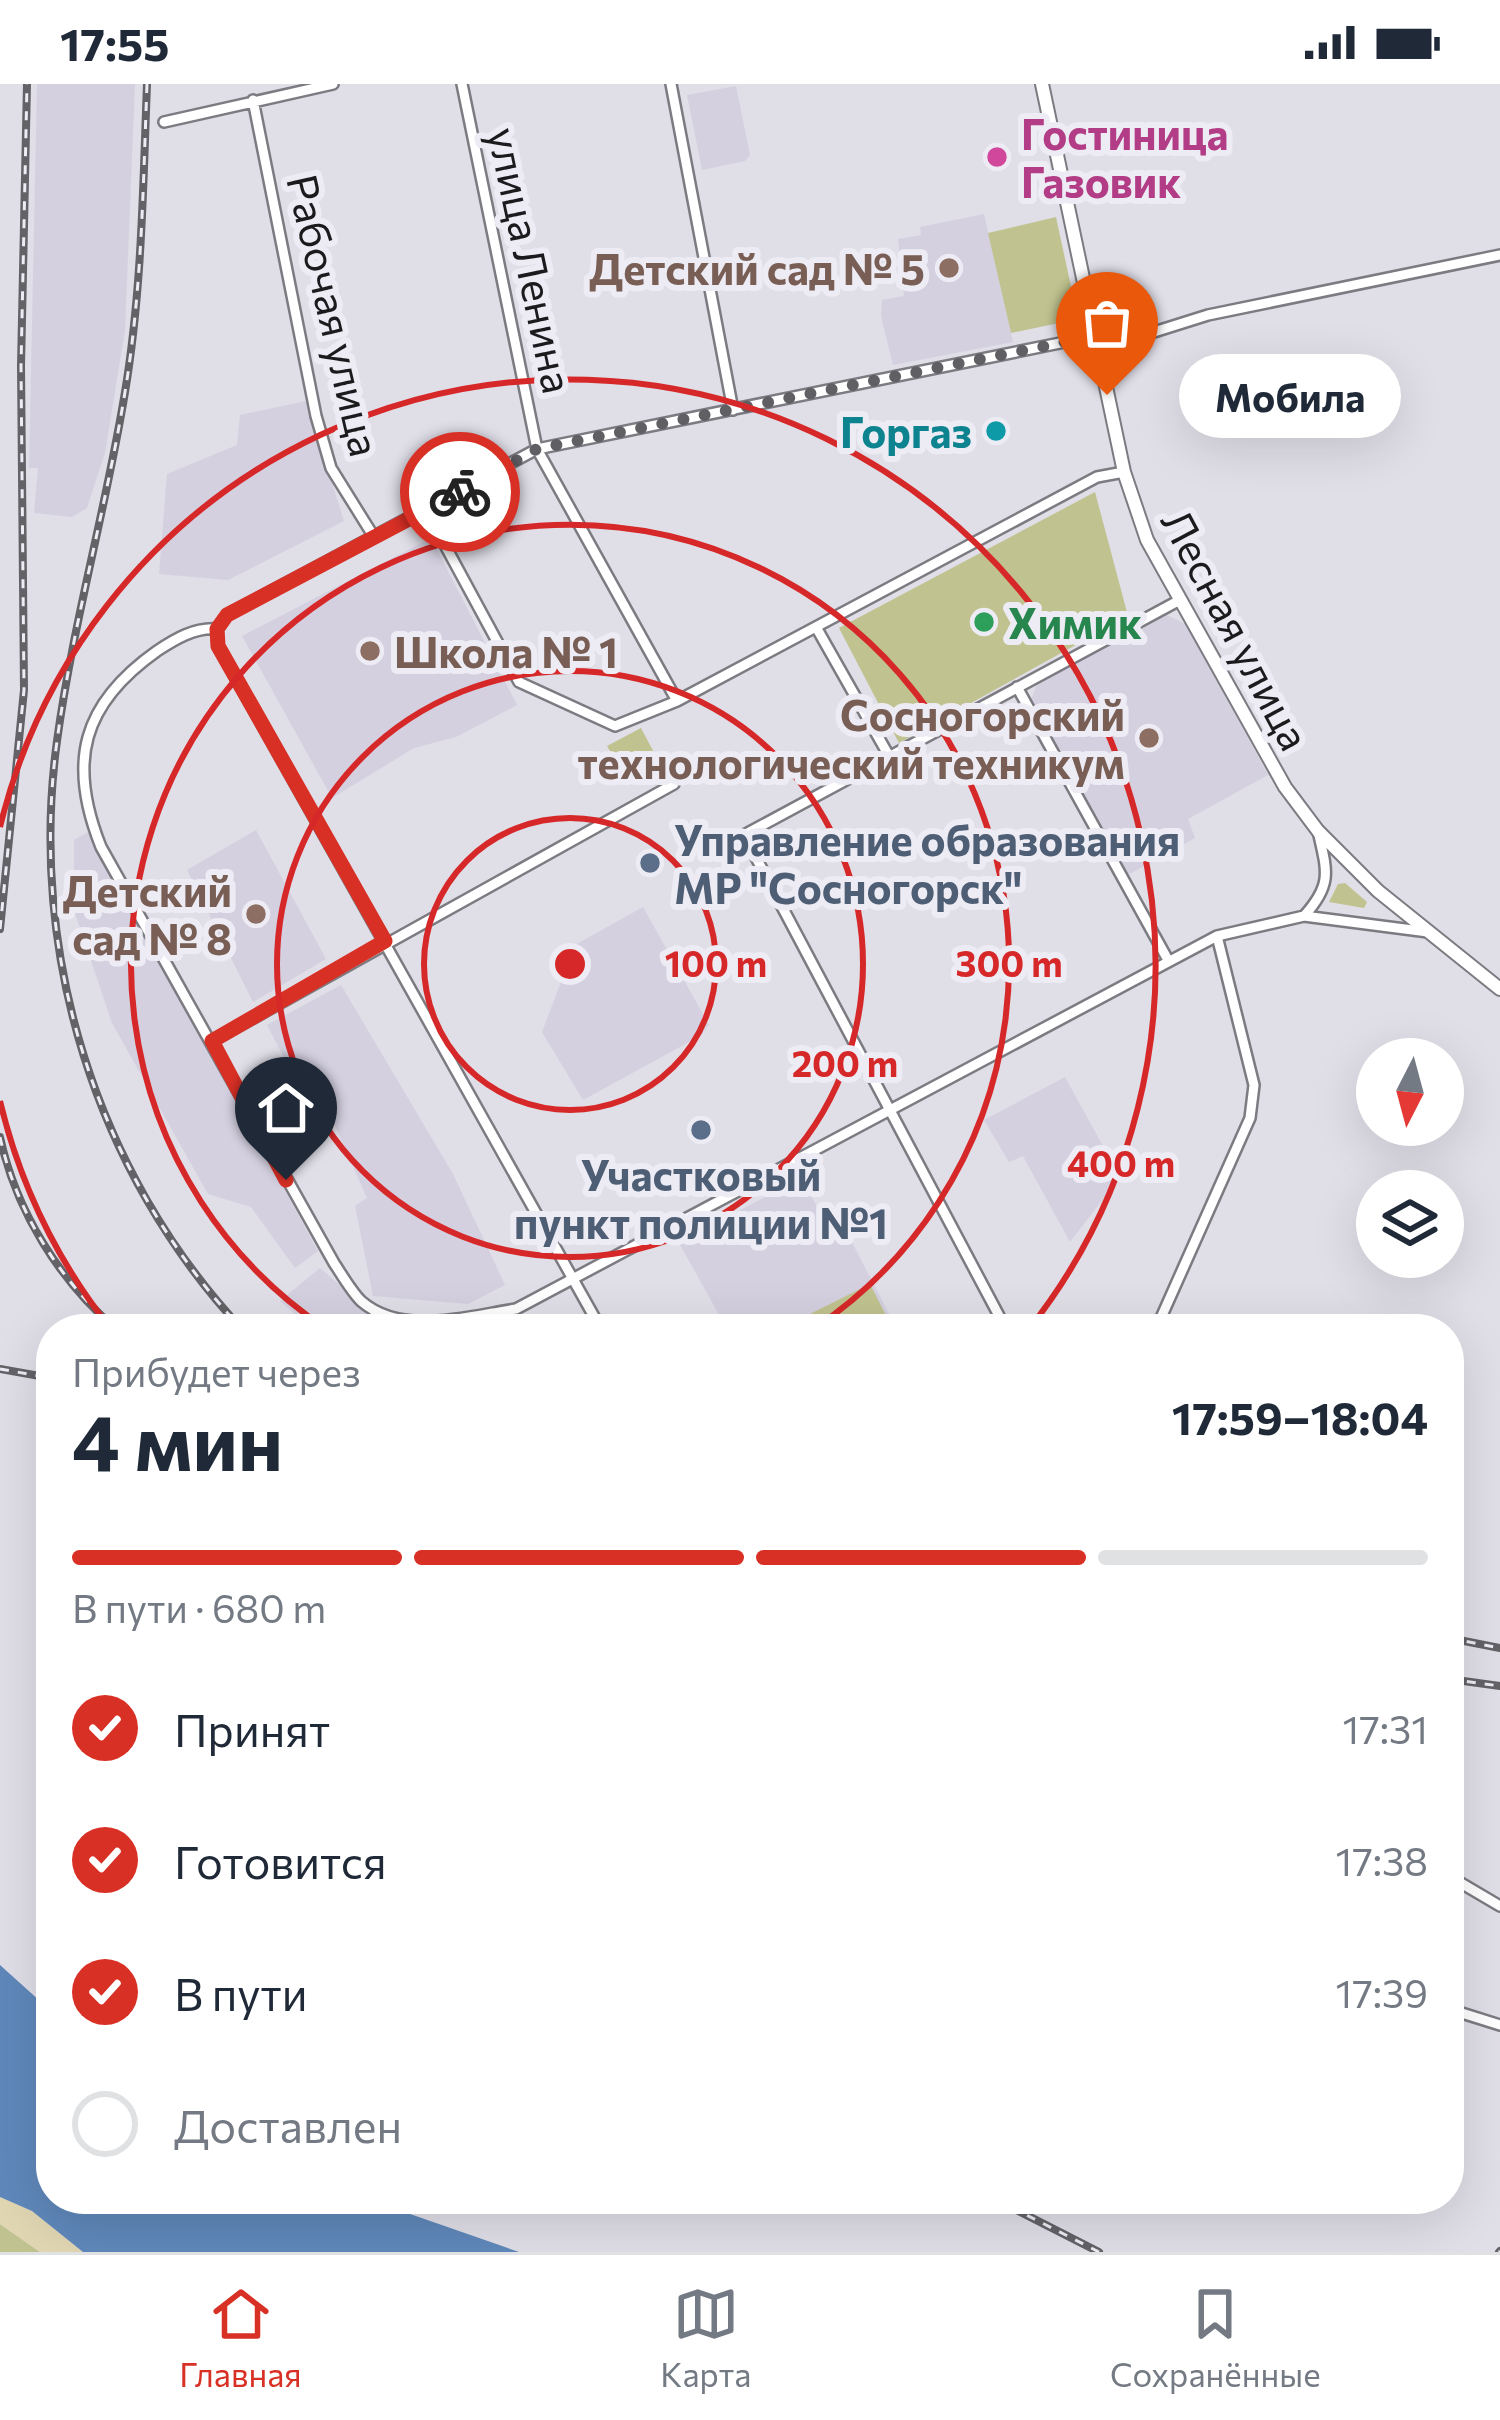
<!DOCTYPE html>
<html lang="ru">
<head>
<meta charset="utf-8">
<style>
	:root { --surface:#fff; --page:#f2f2f3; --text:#1f2937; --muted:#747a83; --line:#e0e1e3; --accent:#d93025 }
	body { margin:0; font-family:Commissioner,sans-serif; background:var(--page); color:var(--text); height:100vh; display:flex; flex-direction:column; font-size:45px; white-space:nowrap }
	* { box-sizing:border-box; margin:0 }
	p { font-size:39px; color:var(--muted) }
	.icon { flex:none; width:66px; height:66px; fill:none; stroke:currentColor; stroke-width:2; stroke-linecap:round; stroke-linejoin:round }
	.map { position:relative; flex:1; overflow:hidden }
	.side { position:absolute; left:36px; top:1230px; width:1428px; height:900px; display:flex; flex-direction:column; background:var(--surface); border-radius:48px; box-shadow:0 12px 48px #0002 }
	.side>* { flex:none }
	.needle { width:78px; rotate:186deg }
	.fabs { position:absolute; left:1356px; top:954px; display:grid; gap:24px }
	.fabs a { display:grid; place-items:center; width:108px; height:108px; border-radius:50%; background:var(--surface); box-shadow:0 12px 48px #0002; font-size:60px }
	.pin { position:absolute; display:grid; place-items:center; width:102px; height:102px; color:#fff; margin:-123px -51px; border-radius:50% 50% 50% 0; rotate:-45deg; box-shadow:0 0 12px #0007 }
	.pin .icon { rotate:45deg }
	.courier { position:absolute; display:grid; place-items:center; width:120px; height:120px; margin:-60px; border:9px solid #d93025; border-radius:50%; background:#fff; color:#222; box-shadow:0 3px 15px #0007 }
	.bubble { position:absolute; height:84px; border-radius:42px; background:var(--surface); box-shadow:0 12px 48px #0002; font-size:39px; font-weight:700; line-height:84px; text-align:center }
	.headline em { font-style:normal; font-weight:700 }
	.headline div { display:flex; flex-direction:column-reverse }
	.headline { display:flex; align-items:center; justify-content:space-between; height:204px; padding:0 36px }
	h1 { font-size:78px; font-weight:700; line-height:90px }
	.bar { display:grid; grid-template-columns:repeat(4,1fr); gap:18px 12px; align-content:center; height:144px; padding:0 36px }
	.bar i { height:15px; border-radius:9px; background:var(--line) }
	.bar .current { background:var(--accent) }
	.bar p { grid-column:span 4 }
	ol { padding:0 36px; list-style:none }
	li { display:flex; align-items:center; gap:36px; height:132px }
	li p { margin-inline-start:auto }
	li .icon { padding:12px; border-radius:50%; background:var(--accent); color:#fff; stroke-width:4 }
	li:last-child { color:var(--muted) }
	li i { width:66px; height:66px; border:6px solid var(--line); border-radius:50% }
	.status { display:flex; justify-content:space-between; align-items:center; height:84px; padding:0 60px; background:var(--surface); direction:ltr }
	.status svg { height:33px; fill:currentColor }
	.dock { display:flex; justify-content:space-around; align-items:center; height:168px; border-top:3px solid var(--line); background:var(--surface); font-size:33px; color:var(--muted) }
	.dock a { display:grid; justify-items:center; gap:6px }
	.dock .current { color:var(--accent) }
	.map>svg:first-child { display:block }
	.built { fill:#d4d0e0 }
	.green { fill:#c0c38f }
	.sand { fill:#e0d6b2 }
	.water { fill:#5f88ba }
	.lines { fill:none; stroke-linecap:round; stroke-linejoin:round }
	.minor-casing { stroke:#7c7b82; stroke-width:14 }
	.secondary-casing { stroke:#7c7b82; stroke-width:16 }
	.minor { stroke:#fff; stroke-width:9 }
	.secondary { stroke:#fff; stroke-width:12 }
	.rail-casing { stroke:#636267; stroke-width:8 }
	.rail { stroke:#edecf4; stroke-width:3; stroke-dasharray:9; stroke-linecap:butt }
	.done { stroke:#605f64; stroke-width:12; stroke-dasharray:0 21.6 }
	.route { stroke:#d93025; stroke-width:15 }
	.ring { fill:none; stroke:#d62828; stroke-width:6 }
	.hotel-dot { fill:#d1479c; stroke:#edecf4; stroke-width:4.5 }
	.education-dot { fill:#8d6e63; stroke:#edecf4; stroke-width:4.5 }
	.culture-dot { fill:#0f9aa8; stroke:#edecf4; stroke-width:4.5 }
	.leisure-dot { fill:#2e9e5b; stroke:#edecf4; stroke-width:4.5 }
	.service-dot { fill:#5c6f8a; stroke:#edecf4; stroke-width:4.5 }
	.labels { text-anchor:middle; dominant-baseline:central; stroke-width:12; stroke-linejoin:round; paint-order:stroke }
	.hotel-label { font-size:42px; font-weight:bold; fill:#b23c85; stroke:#edecf4; text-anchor:start }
	.street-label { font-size:42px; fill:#1b1a1d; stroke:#edecf4 }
	.education-label { font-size:42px; font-weight:bold; fill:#785e54; stroke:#edecf4; text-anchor:end }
	.culture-label { font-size:42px; font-weight:bold; fill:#0d838f; stroke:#edecf4; text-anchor:end }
	.leisure-label { font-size:42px; font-weight:bold; fill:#27864d; stroke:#edecf4; text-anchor:start }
	.service-label { font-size:42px; font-weight:bold; fill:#4e5e75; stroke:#edecf4; text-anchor:start }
	.centre { fill:#d62828; stroke:#edecf4; stroke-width:6 }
	.ring-label { font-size:36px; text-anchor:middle; font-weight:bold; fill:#d62828; stroke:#edecf4; stroke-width:12; stroke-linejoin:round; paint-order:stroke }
</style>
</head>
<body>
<div class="status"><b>17:55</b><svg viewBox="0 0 49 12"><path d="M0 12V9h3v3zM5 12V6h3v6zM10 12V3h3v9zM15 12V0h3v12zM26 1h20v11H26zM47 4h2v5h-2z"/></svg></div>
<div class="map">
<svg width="1500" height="2168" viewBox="0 0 1500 2168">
	<rect width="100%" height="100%" fill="#e0dee7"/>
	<path class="built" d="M37 0H135L125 246 105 369 87 424 72 433 34 429 38 384H29Z
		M736 2 750 71 745 77 702 86 687 11Z
		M984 130 1013 258 893 281 881 232 882 216 904 212 898 155 921 151 920 143Z
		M306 317 344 437 228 496 159 490 167 390 237 361 240 331Z
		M431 454 517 621 456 653 414 664 332 714 242 552Z
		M1167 531 1185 540 1268 691 1188 735 1195 754 1126 792 1031 616 1038 598Z
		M256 746 326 875 253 918 187 786Z
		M88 748 318 1167 295 1184 251 1123 208 1110 112 939 74 826V756Z
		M643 823 709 941 700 952 583 1016 542 948 575 861Z
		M341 901 453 1090 505 1201 468 1220 373 1212 355 1122 367 1114 332 1035 319 1041 267 941Z
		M1065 993 1120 1093 1070 1158 1023 1072 1009 1078 984 1036Z
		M802 1093 831 1151 845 1145 897 1245H727L679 1159Z
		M320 1184 391 1245H311L280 1217Z"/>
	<path class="green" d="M1056 133 1078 235 1011 249 988 149Z
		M1095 408 1128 532 899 659 839 544Z
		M641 644 659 678 627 696 607 662Z
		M1345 799 1367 818 1364 824 1329 818 1338 800Z
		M870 1200 893 1245H780Z
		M0 2140 40 2168H0Z"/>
	<path class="sand" d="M0 2113 32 2127 83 2168H40L0 2140Z"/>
	<path class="water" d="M0 1881 51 1927V2115H367L519 2168H83L32 2127 0 2113Z"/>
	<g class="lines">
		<g class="minor-casing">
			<path id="minor" d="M462 0 537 365 677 617
				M671 0 733 326
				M253 16 316 332 331 384 374 453
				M164 38 333 0
				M426 426 519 598 615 642 677 617 1097 393 1124 388
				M816 543 889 672
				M217 545C195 543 175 555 157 567 82 620 67 678 101 763L334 1179C342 1191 351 1207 361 1217 402 1253 469 1232 516 1225L1217 852 1304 832 1428 848
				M217 545 227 531 537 365 1070 257 1119 259 1208 231 1500 171
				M217 545 218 562 601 1245
				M1017 603 1168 876
				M1304 832C1333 800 1327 787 1318 747
				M212 957 674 700
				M1006 1245 744 751 1178 517
				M1156 1245 1250 1034 1254 1001 1217 852
				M1449 1792 1500 1822
				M1449 1925 1500 1941"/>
		</g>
		<g class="secondary-casing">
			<path id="secondary" d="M1042 0 1124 388 1147 456 1285 703 1318 747 1378 807 1500 905"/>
		</g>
		<use href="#minor" class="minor"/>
		<use href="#secondary" class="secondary"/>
		<g class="rail-casing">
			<path id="rail" d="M147 0C143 103 142 206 125 308 106 425 73 539 57 657 28 869 96 1089 242 1245
				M0 845 24 606 21 282 27 0
				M0 1053C16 1127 59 1196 116 1245
				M0 1285 51 1294
				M1449 1554 1500 1564
				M1449 1595 1500 1602
				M995 2115 1099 2168
				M1499 2168 1500 2167"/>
		</g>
		<use href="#rail" class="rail"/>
	</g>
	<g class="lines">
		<path class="done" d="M460 408 537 365 1070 257 1096 259 1107 311"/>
		<path class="route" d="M286 1096 212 957 385 857 218 562 217 545 227 531 460 408"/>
	</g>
	<g class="ring">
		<circle cx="570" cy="880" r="146"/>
		<circle cx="570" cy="880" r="293"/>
		<path d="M325 1244A439 439 0 1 1 815 1244"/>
		<path d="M111 1245A586 586 0 0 1 0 1017M0 743A586 586 0 1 1 1029 1245"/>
	</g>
	<circle class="hotel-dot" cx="997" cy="73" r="12"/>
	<g class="education-dot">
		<circle cx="949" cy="184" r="12"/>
		<circle cx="370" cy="567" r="12"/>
		<circle cx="1149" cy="654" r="12"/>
		<circle cx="256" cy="830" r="12"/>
	</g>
	<circle class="culture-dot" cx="996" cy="347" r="12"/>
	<circle class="leisure-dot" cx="984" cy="538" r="12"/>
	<g class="service-dot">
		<circle cx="650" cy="779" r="12"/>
		<circle cx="701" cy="1046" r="12"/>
	</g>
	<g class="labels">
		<g class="hotel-label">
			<text x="1021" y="49">Гостиница<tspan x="1021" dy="48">Газовик</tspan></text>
		</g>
		<g class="street-label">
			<text transform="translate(532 176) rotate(78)">улица Ленина</text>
			<text transform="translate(335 231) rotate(77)">Рабочая улица</text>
			<text transform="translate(1237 545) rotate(62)">Лесная улица</text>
		</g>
		<g class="education-label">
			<text x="925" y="184">Детский сад № 5</text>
			<text x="394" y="567" text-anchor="start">Школа № 1</text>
			<text x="1125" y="630">Сосногорский<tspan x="1125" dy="48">технологический техникум</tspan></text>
			<text x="232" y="806">Детский<tspan x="232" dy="48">сад № 8</tspan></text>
		</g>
		<g class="culture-label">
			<text x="972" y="347">Горгаз</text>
		</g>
		<g class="leisure-label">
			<text x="1008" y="538">Химик</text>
		</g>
		<g class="service-label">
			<text x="674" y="755">Управление образования<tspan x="674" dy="48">МР "Сосногорск"</tspan></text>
			<text x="701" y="1090" text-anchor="middle">Участковый<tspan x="701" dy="48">пункт полиции №1</tspan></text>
		</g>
	</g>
	<circle cx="570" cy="880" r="18" class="centre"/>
	<g class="ring-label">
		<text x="716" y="893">100 m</text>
		<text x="1009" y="893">300 m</text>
		<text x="845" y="993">200 m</text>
		<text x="1121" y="1093">400 m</text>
	</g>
</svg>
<div class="fabs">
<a><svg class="needle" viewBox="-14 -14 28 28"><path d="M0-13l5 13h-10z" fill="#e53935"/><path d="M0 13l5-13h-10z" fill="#747a83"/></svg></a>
<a><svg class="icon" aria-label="layers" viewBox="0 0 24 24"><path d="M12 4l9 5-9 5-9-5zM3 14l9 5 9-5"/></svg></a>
</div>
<div class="pin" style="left:1107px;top:311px;background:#ea580c"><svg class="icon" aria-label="bag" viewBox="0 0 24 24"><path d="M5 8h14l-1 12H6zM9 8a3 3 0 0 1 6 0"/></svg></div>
<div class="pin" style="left:286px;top:1096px;background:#1f2937"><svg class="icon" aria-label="home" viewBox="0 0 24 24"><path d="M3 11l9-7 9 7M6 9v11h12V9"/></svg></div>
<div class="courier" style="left:460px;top:408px"><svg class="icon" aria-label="bike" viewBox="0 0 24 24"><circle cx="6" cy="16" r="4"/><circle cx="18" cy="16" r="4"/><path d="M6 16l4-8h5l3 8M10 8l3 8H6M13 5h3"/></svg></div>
<div class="bubble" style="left:1179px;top:270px;width:222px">Мобила</div>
<section class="side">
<div class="headline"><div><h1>4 мин</h1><p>Прибудет через</p></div><em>17:59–18:04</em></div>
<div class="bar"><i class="current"></i><i class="current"></i><i class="current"></i><i></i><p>В пути · 680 m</p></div>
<ol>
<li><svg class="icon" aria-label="check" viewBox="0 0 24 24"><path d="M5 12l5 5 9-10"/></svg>Принят<p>17:31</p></li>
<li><svg class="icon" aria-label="check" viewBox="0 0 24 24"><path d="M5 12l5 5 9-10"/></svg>Готовится<p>17:38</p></li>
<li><svg class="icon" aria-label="check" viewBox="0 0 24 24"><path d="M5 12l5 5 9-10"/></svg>В пути<p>17:39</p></li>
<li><i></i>Доставлен</li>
</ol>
</section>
</div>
<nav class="dock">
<a class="current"><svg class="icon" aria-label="home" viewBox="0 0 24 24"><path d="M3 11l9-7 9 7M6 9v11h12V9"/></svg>Главная</a>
<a><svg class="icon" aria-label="map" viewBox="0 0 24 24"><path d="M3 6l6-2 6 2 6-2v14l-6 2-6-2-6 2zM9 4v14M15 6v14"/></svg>Карта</a>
<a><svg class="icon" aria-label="saved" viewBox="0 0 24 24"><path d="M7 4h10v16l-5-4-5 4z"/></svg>Сохранённые</a>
</nav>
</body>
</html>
